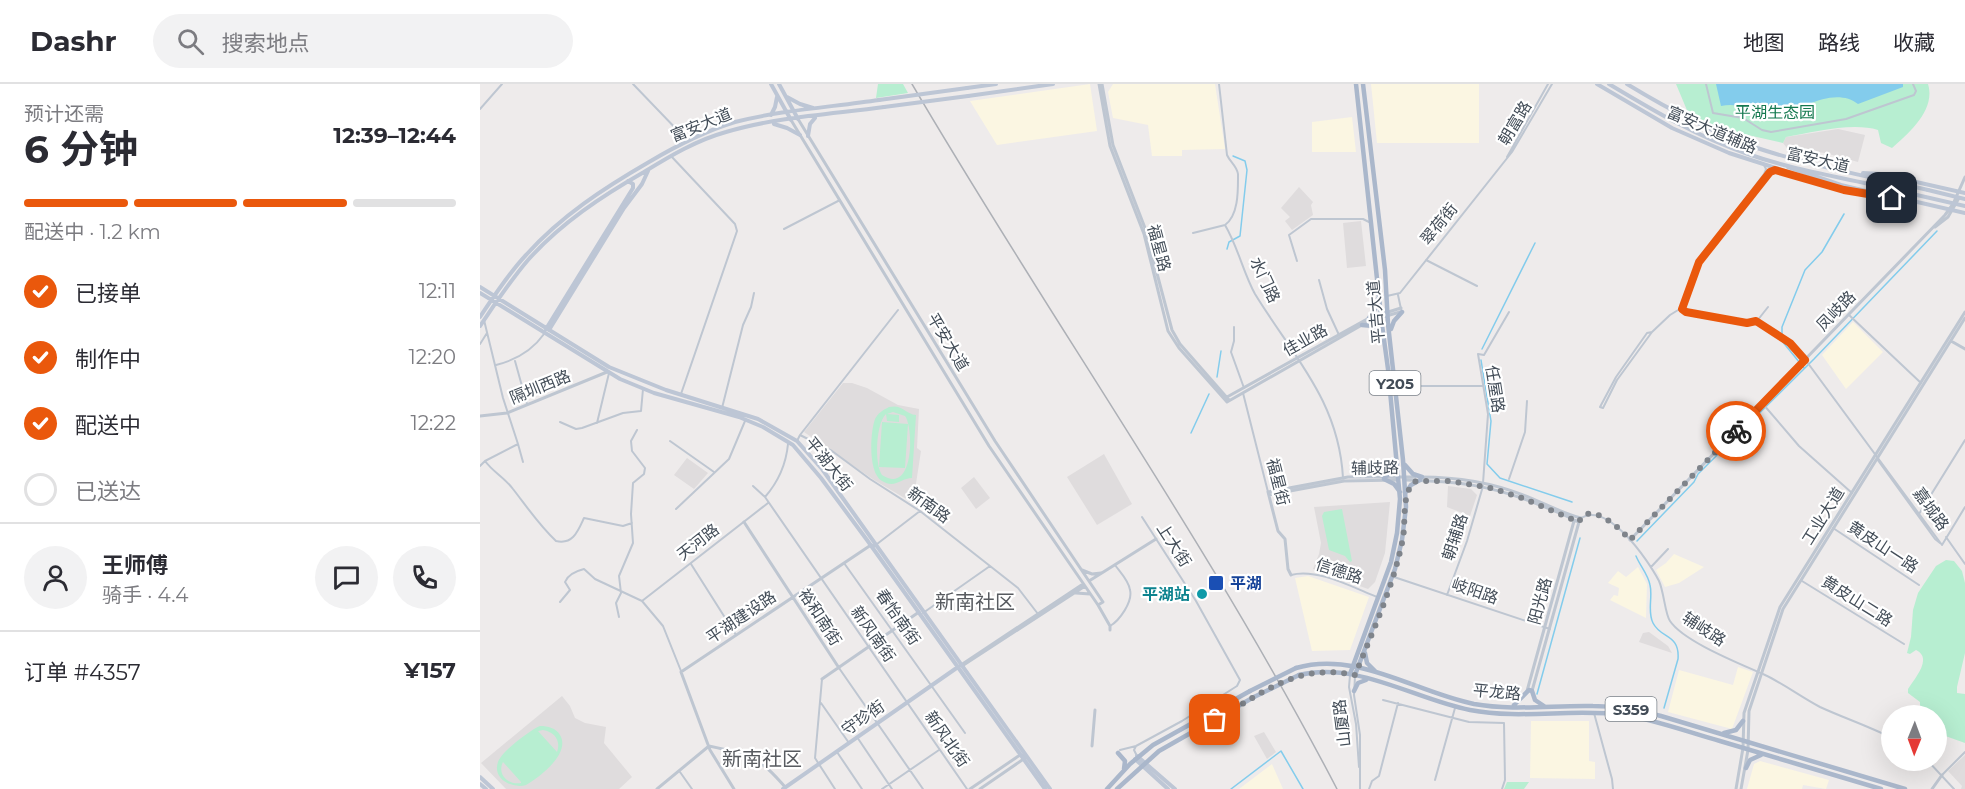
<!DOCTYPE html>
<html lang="zh">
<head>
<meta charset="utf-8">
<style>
	:root { --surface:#fff; --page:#f2f2f3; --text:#2b2b33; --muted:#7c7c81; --line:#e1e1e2; --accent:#ea580c }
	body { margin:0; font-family:Montserrat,"Noto Sans SC",sans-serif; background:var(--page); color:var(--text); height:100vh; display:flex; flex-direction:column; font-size:22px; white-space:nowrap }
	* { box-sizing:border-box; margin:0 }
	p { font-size:20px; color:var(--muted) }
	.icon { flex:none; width:33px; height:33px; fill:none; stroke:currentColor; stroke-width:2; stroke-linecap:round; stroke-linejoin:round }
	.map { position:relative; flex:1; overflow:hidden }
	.side { display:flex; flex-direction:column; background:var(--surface); width:480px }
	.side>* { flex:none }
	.needle { width:39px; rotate:181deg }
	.fabs { position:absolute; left:1401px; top:621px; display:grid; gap:12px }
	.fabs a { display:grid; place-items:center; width:66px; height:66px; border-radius:50%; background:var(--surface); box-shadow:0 6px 24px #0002; font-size:30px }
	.pin { position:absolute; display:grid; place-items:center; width:51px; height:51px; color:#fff; margin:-26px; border-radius:12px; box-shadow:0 3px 9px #0006 }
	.courier { position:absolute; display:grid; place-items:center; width:60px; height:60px; margin:-30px; border:4px solid #ea580c; border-radius:50%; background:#fff; color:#222; box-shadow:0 2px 8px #0007 }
	.summary em { font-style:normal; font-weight:700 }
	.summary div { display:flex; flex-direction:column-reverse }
	.summary { display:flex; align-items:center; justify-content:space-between; height:102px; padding:0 24px }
	h1 { font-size:39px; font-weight:700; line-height:45px }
	.bar { display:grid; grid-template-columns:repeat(4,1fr); gap:9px 6px; align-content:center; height:72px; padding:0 24px }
	.bar i { height:8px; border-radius:4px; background:var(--line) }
	.bar .active { background:var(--accent) }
	.bar p { grid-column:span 4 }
	.line { display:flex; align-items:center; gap:15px; padding:0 24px; border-top:2px solid var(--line) }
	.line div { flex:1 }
	.round { display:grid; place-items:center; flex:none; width:63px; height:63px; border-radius:32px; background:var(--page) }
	ol { padding:0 24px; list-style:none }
	li { display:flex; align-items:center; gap:18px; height:66px }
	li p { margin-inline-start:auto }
	li .icon { padding:6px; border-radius:50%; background:var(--accent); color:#fff; stroke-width:4 }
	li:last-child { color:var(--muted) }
	li i { width:33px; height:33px; border:3px solid var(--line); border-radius:50% }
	header { display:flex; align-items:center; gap:36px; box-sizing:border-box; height:84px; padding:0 30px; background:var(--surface); border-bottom:2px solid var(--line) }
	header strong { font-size:28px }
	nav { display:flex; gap:33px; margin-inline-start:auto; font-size:21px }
	.search { width:420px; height:54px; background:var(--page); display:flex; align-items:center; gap:15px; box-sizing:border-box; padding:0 21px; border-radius:33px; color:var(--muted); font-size:22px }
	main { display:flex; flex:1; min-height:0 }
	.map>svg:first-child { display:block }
	.commercial { fill:#fbf6e2 }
	.education { fill:#dfdcdd }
	.green { fill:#b7eed1; fill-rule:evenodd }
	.water { fill:#83ccec }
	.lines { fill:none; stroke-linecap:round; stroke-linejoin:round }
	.stream { stroke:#83ccec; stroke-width:1.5 }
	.minor { stroke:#bec6d1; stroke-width:2 }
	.tertiary { stroke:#bec6d1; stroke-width:3 }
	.secondary { stroke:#bdc6d5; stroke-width:4 }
	.primary { stroke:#aab7cb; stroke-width:4.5 }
	.rail { stroke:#adb0b6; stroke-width:1.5 }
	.secondary-bridge { stroke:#bdc6d5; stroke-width:4 }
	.primary-bridge { stroke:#aab7cb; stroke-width:4.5 }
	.done { stroke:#7f848b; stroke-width:6; stroke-dasharray:0 10.8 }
	.route { stroke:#ea580c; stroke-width:8 }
	.transit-dot { fill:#1a4fb4; stroke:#fff; stroke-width:2 }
	.culture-dot { fill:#0f9aa8; stroke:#fff; stroke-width:2 }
	.labels { text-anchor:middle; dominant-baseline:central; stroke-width:4.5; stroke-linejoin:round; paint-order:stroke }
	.shield { fill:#fff; stroke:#7b828a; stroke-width:1.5 }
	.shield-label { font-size:15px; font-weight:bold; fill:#434d58 }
	.park-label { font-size:16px; fill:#157950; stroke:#fff }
	.street-label { font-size:16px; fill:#434d58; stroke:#fff }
	.transit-label { font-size:16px; font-weight:bold; fill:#164399; stroke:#fff; text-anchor:start }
	.culture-label { font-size:16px; font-weight:bold; fill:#0d838f; stroke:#fff; text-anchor:end }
	.quarter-label { font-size:20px; fill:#585b60; stroke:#fff }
</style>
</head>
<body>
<header>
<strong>Dashr</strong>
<div class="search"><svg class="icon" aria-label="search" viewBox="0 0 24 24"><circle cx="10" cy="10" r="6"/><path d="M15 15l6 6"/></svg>搜索地点</div>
<nav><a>地图</a><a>路线</a><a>收藏</a></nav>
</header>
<main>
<section class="side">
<div class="summary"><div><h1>6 分钟</h1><p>预计还需</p></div><em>12:39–12:44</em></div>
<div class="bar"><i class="active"></i><i class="active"></i><i class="active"></i><i></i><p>配送中 · 1.2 km</p></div>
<ol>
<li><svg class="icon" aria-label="check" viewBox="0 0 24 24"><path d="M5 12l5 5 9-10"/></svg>已接单<p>12:11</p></li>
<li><svg class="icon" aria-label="check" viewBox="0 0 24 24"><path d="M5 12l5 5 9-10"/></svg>制作中<p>12:20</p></li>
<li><svg class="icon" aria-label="check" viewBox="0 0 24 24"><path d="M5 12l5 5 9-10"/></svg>配送中<p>12:22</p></li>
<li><i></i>已送达</li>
</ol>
<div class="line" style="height:108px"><a class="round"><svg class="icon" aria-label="person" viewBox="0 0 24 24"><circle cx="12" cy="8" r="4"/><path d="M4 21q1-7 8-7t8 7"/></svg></a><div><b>王师傅</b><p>骑手 · 4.4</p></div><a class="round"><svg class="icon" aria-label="chat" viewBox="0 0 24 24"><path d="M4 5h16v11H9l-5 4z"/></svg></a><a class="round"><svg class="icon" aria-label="phone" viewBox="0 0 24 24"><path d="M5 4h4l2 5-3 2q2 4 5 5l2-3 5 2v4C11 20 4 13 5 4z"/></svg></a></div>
<div class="line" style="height:78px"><div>订单 #4357</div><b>¥157</b></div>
</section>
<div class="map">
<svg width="1485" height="705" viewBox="0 0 1485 705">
	<rect width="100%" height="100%" fill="#eeebeb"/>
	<path class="commercial" d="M610 0 617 47 517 61 490 17Z
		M633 0H735L745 65 702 66V72H672L668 41 633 34 628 8Z
		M891 0H999V59H897Z
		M872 33 876 68H832V38Z
		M1373 238 1403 268 1366 305 1342 271Z
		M1194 470 1224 483 1199 499 1185 503 1176 486 1186 479Z
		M1158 483 1167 500 1166 534 1130 516 1134 511 1138 512 1139 504 1128 499 1138 487 1146 493Z
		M828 492 889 513 870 566 832 567 815 494Z
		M1258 583 1273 588 1252 645 1188 628 1199 586 1253 601Z
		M1051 637H1109V677L1115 678V695L1050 694Z
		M1280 677 1349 696 1346 705 1323 701 1322 705H1267L1274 680Z
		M792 680 803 705H759Z"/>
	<path class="education" d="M1358 45 1385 51 1378 78 1345 69 1307 64 1303 59 1306 53Z
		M819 103 833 118 831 121 833 131 812 146 805 137 810 133 801 124Z
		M881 137 886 182 867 184 863 139Z
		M363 299H372L387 304 418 321 439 325 437 364 441 367 433 419 394 396 324 348Z
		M624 370 652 420 617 441 587 393Z
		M207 374 228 389 214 405 194 391Z
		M494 393 510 414 496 425 481 404Z
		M968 402 991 405 997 411 990 432 967 423Z
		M910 418 905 469 895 498 888 505 833 485 839 470 841 459 834 423Z
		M1169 548 1188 562 1192 569 1159 558 1163 549Z
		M82 612 90 622 95 634 105 639 126 643 124 659 152 693 139 705H26L1 679Z
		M784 648 796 668 787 675 774 652Z
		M1485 671V705H1481L1482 702 1468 687Z"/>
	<path class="green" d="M398 0H423L428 9 396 14Z
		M1196 0H1448C1456 26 1429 49 1412 64L1401 59 1398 46C1373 38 1333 48 1306 53L1303 59 1228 42 1209 31Z
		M409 323C423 320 425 330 436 331L432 394C421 394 415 405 402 397 388 389 390 349 395 335 398 329 403 326 409 323ZM413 328 425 332C434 344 434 412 402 391 394 380 396 339 406 330L407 337 419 338V331L407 330Z
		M402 338 428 340 425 384 399 383Z
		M862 425 872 477 870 478 865 472 849 466 842 432 844 428Z
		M1466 476 1474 477 1482 487 1485 499V569L1477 603V609L1485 610V659L1457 649 1456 632 1432 631 1440 625V618L1428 609V605C1435 594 1453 574 1436 566L1430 570 1427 569 1431 553 1433 526 1438 509 1456 482Z
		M60 642C68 642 76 644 80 651 91 669 60 693 46 701 32 705 12 695 18 678 21 668 50 646 60 642ZM63 646C75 648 81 657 77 668L58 647ZM23 678 41 698V699C27 701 17 690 23 678Z
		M1027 698H1049L1044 705H1024Z"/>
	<path class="water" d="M1236 0H1423V3L1378 20C1365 9 1344 13 1329 20 1322 24 1318 30 1309 32 1289 35 1267 17 1241 22Z"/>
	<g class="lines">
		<path class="stream" d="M747 165 749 158 760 152 767 86 765 77 753 72
			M1002 265 1055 159
			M1001 276 1011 337 1007 380 1020 394 1092 418
			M1324 284 1302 257V243L1325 186 1342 168 1364 130
			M737 293 741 267
			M711 349 729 310
			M1157 457 1214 398 1218 390 1334 275 1457 147
			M1156 472C1160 482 1168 490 1170 501 1173 513 1167 528 1173 539 1181 555 1200 550 1198 575L1184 624
			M1057 610 1100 454
			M751 705 801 667 823 705"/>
		<path class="minor" d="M153 0 202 51 212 54
			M739 0 747 71C750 78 757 82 758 90 758 105 759 131 745 141 758 163 763 188 775 210 813 272 859 317 863 394
			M1226 0 1233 29 1263 34 1282 46 1291 48 1366 35 1434 11 1436 7 1433 0
			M0 25 22 0
			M191 72 255 140 257 147 201 310
			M1027 73 1068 0
			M304 145 360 116
			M713 149 745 141
			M1229 165 1232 163 1290 88 1296 85
			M946 176 997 202
			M817 177 809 151 831 135H883L889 138
			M839 196 847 225 859 251
			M918 211 921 225
			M907 212 920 209 1032 68 1072 0
			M1202 226 1267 239 1277 237 1316 263 1462 461
			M1369 231 1441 299
			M1277 237 1288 223
			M754 243V257L751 268 764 304
			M1172 248 1167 249 1136 293 1120 323 1123 324 1137 296 1172 248 1190 231 1203 223 1219 178 1230 161 1284 90 1286 85 1284 81
			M0 260 7 249
			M35 277 47 320
			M16 281C36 276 52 267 64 250
			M916 302H1003
			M763 309 788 408
			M1283 320 1319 362 1372 409
			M242 324 263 241 271 223 274 209
			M80 338 96 345 102 344 143 329 161 327 163 305
			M117 339 129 289
			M320 351 418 226
			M190 357 234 388
			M317 357 320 351 352 367 390 395 440 427 538 504 558 530
			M38 360 43 378
			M308 360C306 381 299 397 285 413L487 705
			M1397 375 1455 455 1460 459
			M5 377C13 388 25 394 33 405 47 423 59 441 76 457 93 461 98 447 104 434L143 442 152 439
			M0 382 5 377 38 360 23 314 4 236
			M1029 395 1045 348 1047 317
			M1003 399 1008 330 998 270 1004 271 1029 228
			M273 402 285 413
			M196 425 249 375 265 337
			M1439 430 1485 356
			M1101 434C1128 417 1168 476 1179 497 1184 508 1185 530 1190 537 1204 558 1261 580 1285 591 1304 600 1321 613 1340 623 1364 634 1388 642 1412 654
			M1353 444 1439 501
			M1466 453 1485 480
			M397 460 440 427
			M1462 461 1485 423
			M364 479 485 649
			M211 480 256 551
			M1171 483 1188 465
			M811 491C837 484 872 503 897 513
			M914 493 1070 545
			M1322 497 1424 560
			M967 511 987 457 1003 402
			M162 517 288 419
			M80 518 90 506 85 498C88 490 96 487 104 485L115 495 162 517 183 542 201 587
			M443 529 510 482
			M139 533 136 519 141 509 139 492 153 459 151 430 153 399 164 390 165 384 152 367 151 357 157 346
			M630 542C639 537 653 518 650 506 649 497 640 488 635 481
			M359 584 443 705
			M870 591 869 603 876 640 879 683
			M875 592 874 611 880 651V705
			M342 595 335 674 355 705
			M903 616 989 638 1024 639 1025 696 1022 705
			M341 619 369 659
			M1114 629 1132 695 1133 705
			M377 653 412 705
			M656 662 654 666 657 672
			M640 666 656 662 702 637 757 602 760 596 716 517 662 433
			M357 668 382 705
			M1447 676 1474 705
			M200 688 212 705
			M1462 691 1485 668
			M955 696 975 624
			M402 705 459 666
			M889 705 892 697 899 692 918 619"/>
		<path class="tertiary" d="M619 0 630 62 664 150 688 247 699 264 747 318 889 237 920 228
			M622 0 633 61 665 144 692 246 700 260 749 316
			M318 35 515 357 623 518 618 521
			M311 36 509 362 618 521 630 542V546
			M1455 143 1468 133 1479 114
			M1471 257 1485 265
			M747 313 889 234 921 224
			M0 332 27 329 127 288
			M941 393C977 393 1010 398 1043 411 1062 418 1081 429 1101 434
			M924 396C977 397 1011 401 1060 421 1071 426 1084 430 1094 436L1099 438 1101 434
			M789 411 864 397 918 396
			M264 438 359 584
			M1150 456 1465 131 1473 120 1485 93
			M602 486 612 490 621 489
			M811 491 808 485 805 455 798 447 788 408 868 393H935
			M609 497 676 455
			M596 509 610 510
			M482 582 605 502
			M478 583 603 500
			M342 595 439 528
			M1047 607 1094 437
			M1052 607 1099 438
			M612 662 615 626
			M177 705 229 662C244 665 268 671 280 679 290 685 298 695 305 703
			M254 705 230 666 201 588 391 461 395 462
			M490 705 540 671 547 673
			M500 705 545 674
			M1256 705 1263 664 1264 629 1300 523 1485 228
			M1261 705 1268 666 1269 627 1303 525 1485 234
			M1452 705 1462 691"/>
		<path class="secondary" d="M291 0 311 36
			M299 0 318 35
			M1117 0 1192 44 1249 69 1364 106 1395 112 1420 114 1485 129
			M1129 0C1174 27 1218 53 1268 70 1307 84 1349 91 1389 100
			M1147 0C1188 25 1229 47 1274 63 1331 82 1391 93 1448 106
			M487 4 516 0
			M488 12 573 0
			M307 13 320 20 333 24
			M291 31 295 23 297 13
			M294 40 307 44 320 51
			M328 52 330 40 335 34
			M1308 83 1361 101 1407 112
			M1383 89 1401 90 1485 109
			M0 203 129 283 186 306 278 335 317 357 342 385 570 705
			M0 209 140 295 174 309 259 333 283 343 313 361 341 394 387 456 565 705
			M0 233C14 212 28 190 46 171 81 132 124 104 169 78 196 62 225 47 255 38 302 26 352 23 399 16
			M0 242C15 220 30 197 48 176 81 139 122 112 164 88 190 72 217 56 246 48 296 33 352 30 404 23
			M66 245 153 104V100L148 97
			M69 246 144 124 162 100 168 87
			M657 672 695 705
			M655 675 688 705
			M0 693 13 705
			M0 700 6 705
			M303 705 478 583"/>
		<path class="primary" d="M889 234 895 225 898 215
			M882 241 893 242 902 247
			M911 245 914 237 922 228
			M925 381 933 390 942 393
			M904 393 912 389 917 380
			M904 395 914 400 920 408
			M926 408 931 401 940 396
			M885 569 887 579 895 587
			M816 584C876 566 935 608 994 620 1033 627 1074 621 1113 622 1136 622 1159 626 1181 632L1425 705
			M870 590 911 478 917 449 920 415 908 285 902 241 876 0
			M819 591C877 577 934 615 990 626 1041 636 1093 624 1144 631 1176 636 1208 648 1240 657 1294 673 1347 689 1401 705
			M875 591 915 485 922 456 926 423 923 376 908 240 905 186 883 0
			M874 607 878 599 886 596
			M1034 621 1049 606 1052 607 1055 616 1064 622
			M1244 649 1256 646 1263 637
			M638 669 645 677 644 685
			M1266 684 1270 676 1281 671
			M627 705 650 680 673 661 770 607
			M637 705 679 667 774 613"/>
		<path class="rail" d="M432 0C571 237 730 461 857 705"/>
		<path class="secondary-bridge" d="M399 16 487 4
			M404 23 488 12
			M1389 100 1485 122
			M1448 106 1485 115"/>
		<path class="primary-bridge" d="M770 607 816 584
			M774 613 819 591"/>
	</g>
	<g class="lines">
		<path class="done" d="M735 636C784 609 815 579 875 591 893 547 914 501 923 454 926 437 921 407 936 397H970L1011 404 1042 414 1099 438C1109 415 1141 445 1150 456L1256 347"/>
		<path class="route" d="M1256 347 1325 276 1310 259 1276 237 1267 239 1206 228 1202 225 1219 178 1290 88 1295 86 1364 106 1412 114"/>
	</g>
	<rect class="transit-dot" x="728" y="491" width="16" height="16" rx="3"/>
	<circle class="culture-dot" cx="722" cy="510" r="6"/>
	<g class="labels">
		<g class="shield">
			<rect x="889.5" y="287" width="51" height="24" rx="4.5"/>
			<rect x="1125.5" y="613" width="51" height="24" rx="4.5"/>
		</g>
		<g class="shield-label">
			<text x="915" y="299">Y205</text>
			<text x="1151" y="625">S359</text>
		</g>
		<g class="park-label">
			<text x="1295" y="28">平湖生态园</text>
		</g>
		<g class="street-label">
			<text transform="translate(1035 39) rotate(-59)">朝富路</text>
			<text transform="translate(221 41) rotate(-22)">富安大道</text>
			<text transform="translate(1232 46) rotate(23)">富安大道辅路</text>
			<text transform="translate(1338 76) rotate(13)">富安大道</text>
			<text transform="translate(959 140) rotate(-51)">翠荷街</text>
			<text transform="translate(679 164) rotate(75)">福星路</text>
			<text transform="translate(785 196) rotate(65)">水门路</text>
			<text transform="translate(1356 227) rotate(-46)">凤岐路</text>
			<text transform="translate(896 228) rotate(-95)">平吉大道</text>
			<text transform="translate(825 256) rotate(-29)">佳业路</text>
			<text transform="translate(468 258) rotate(59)">平安大道</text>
			<text transform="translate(60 303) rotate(-22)">隔圳西路</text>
			<text transform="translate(1015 305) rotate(81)">任屋路</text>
			<text transform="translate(349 380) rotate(51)">平湖大街</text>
			<text transform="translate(895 384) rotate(-1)">辅歧路</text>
			<text transform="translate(798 398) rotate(76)">福星街</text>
			<text transform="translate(449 421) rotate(36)">新南路</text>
			<text transform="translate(1451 425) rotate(54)">嘉城路</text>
			<text transform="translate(1343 432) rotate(-58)">工业大道</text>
			<text transform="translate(975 453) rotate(-72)">朝辅路</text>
			<text transform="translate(218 458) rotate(-38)">天河路</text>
			<text transform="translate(694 461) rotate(57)">上大街</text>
			<text transform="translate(1403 463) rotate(33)">黄皮山一路</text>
			<text transform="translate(859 487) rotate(18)">信德路</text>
			<text transform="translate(995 507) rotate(19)">岐阳路</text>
			<text transform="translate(1060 517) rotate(-75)">阳光路</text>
			<text transform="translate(1377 517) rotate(32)">黄皮山二路</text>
			<text transform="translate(261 533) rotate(-34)">平湖建设路</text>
			<text transform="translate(340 533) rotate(57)">裕和南街</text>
			<text transform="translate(418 533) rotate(55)">春怡南街</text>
			<text transform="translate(1224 545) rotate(33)">辅岐路</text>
			<text transform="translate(393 550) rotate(55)">新风南街</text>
			<text transform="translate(1017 608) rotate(5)">平龙路</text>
			<text transform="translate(383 634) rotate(-35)">守珍街</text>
			<text transform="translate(862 639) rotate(-97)">山厦路</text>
			<text transform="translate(467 655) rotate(55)">新风北街</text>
		</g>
		<g class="transit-label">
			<text x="750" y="499">平湖</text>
		</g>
		<g class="culture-label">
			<text x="710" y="510">平湖站</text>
		</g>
		<g class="quarter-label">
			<text x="495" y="518">新南社区</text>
			<text x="282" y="675">新南社区</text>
		</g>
	</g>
</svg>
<div class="fabs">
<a><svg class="needle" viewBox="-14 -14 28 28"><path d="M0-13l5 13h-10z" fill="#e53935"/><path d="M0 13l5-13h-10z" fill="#7c7c81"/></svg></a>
</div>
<div class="pin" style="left:735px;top:636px;background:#ea580c"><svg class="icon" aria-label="bag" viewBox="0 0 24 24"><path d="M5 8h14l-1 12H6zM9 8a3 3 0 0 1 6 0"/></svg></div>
<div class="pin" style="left:1412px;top:114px;background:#1f2937"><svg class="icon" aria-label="home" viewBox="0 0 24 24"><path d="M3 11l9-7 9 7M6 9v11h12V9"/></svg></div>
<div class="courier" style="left:1256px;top:347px"><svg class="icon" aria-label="bike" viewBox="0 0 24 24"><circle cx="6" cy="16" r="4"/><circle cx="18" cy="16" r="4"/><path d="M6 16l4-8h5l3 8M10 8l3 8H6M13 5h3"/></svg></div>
</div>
</main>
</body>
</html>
